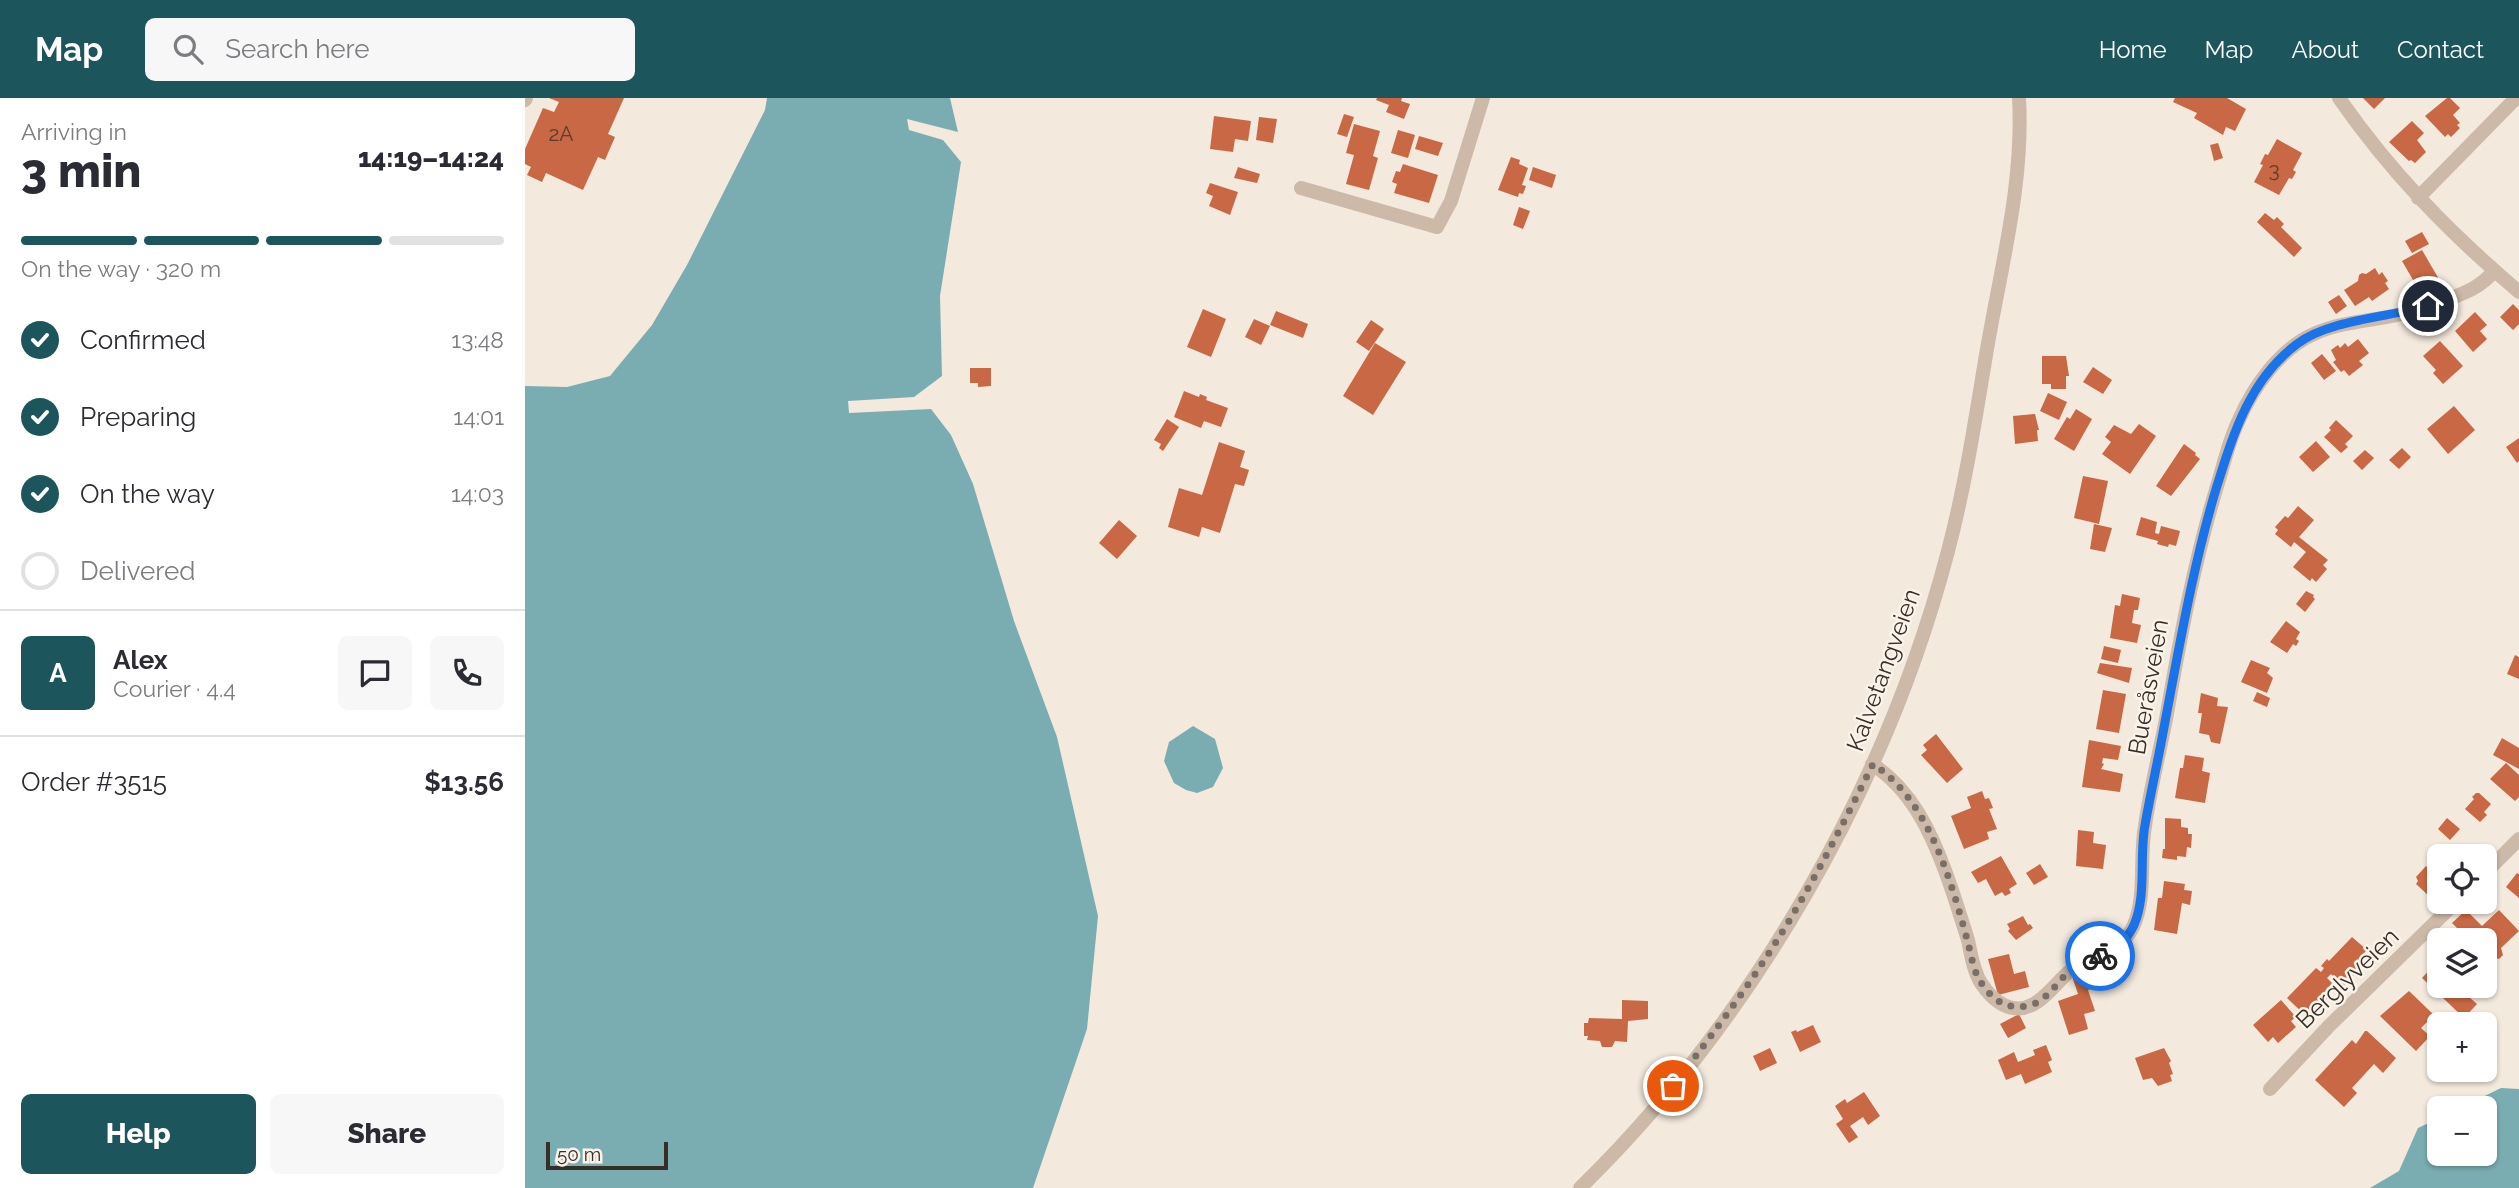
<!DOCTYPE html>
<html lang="en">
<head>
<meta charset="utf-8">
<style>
	:root { --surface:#fff; --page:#f7f7f7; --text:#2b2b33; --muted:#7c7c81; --line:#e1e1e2; --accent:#1c555b }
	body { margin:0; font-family:Raleway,sans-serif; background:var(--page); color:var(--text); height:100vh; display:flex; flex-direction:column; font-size:26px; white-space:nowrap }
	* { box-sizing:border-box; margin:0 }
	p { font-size:23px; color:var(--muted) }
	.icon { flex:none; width:38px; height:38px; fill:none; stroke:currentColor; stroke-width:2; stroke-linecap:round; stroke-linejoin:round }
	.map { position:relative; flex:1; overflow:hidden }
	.sheet { display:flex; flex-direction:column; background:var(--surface); width:525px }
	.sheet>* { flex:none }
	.fabs { position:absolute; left:1902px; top:746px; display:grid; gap:14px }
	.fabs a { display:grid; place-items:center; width:70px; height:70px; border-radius:10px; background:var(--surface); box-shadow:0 2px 5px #0004; font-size:35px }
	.scale { position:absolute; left:21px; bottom:18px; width:122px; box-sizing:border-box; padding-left:7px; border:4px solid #382e28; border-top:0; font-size:19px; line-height:24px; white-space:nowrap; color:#382e28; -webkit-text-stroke:5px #faf3e9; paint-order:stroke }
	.pin { position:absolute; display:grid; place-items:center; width:60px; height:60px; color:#fff; margin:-30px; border:4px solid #fff; border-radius:50%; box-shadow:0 2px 7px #0007 }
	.courier { position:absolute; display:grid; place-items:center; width:70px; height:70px; margin:-35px; border:5px solid #1a73e8; border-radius:50%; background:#fff; color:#222; box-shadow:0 2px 9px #0007 }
	.headline em { font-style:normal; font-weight:800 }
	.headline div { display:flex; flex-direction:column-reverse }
	.headline { display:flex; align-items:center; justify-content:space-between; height:119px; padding:0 21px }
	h1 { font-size:46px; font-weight:800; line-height:52px }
	.bar { display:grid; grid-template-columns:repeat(4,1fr); gap:10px 7px; align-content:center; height:84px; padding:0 21px }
	.bar i { height:9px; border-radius:5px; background:var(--line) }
	.bar .on { background:var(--accent) }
	.bar p { grid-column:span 4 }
	.line { display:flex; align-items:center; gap:18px; padding:0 21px; border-top:2px solid var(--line) }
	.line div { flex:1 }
	.round { display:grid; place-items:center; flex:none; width:74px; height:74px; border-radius:10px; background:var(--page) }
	ol { padding:0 21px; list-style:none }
	li { display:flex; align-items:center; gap:21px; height:77px }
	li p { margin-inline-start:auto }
	li .icon { padding:7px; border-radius:50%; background:var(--accent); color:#fff; stroke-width:4 }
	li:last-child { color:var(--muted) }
	li i { width:38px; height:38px; border:4px solid var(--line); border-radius:50% }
	.cta { display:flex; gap:14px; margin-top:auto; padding:14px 21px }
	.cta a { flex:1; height:80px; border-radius:10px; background:var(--accent); color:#fff; font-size:28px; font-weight:800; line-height:80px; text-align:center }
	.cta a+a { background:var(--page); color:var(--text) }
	header { display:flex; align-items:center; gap:42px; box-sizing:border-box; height:98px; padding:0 35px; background:var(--accent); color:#fff }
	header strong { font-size:33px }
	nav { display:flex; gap:38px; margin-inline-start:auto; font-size:24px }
	.search { width:490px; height:63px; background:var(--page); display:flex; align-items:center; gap:18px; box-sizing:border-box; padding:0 24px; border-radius:10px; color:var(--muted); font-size:26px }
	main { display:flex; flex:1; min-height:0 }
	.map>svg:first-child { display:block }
	.water { fill:#7aadb1 }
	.building { fill:#c96844 }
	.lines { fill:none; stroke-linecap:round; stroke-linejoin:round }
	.street { stroke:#ccb9a8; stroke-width:14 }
	.done { stroke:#796f67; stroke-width:7; stroke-dasharray:0 12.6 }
	.route { stroke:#1a73e8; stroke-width:9 }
	.labels { text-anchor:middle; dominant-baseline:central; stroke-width:5; stroke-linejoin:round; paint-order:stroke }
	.number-label { font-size:21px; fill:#5c3c2f }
	.street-label { font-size:24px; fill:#382e28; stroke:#faf3e9 }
</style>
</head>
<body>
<header>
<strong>Map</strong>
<div class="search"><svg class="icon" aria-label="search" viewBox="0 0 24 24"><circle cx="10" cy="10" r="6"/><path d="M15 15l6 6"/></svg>Search here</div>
<nav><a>Home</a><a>Map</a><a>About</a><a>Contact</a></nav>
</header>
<main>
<section class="sheet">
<div class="headline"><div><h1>3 min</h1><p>Arriving in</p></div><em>14:19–14:24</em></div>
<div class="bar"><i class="on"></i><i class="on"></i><i class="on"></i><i></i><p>On the way · 320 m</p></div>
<ol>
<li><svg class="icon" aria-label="check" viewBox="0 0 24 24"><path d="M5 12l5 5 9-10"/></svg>Confirmed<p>13:48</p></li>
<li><svg class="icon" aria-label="check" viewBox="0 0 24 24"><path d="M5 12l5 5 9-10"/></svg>Preparing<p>14:01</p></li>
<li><svg class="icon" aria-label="check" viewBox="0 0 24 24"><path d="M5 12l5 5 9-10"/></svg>On the way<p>14:03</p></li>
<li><i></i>Delivered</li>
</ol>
<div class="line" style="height:126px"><b class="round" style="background:var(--accent);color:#fff">A</b><div><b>Alex</b><p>Courier · 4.4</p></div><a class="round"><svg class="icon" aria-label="chat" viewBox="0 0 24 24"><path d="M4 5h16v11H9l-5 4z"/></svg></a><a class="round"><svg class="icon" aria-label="phone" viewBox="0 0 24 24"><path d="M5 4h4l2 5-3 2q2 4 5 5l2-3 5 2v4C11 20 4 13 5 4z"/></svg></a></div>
<div class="line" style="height:91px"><div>Order #3515</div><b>$13.56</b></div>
<div class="cta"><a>Help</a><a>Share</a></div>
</section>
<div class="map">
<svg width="1994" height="1090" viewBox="0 0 1994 1090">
	<rect width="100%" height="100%" fill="#f3e9dd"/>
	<path class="water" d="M242 0H425L433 34 382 21 384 32 418 42 436 64 415 198 417 278 389 299 323 303 324 315 406 311 426 337 448 386 489 523 532 639 573 818 562 931 508 1090H0V288L42 289 85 278 127 227 162 167 240 12Z
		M668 628 690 641 698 670 688 689 672 695 661 692 649 685 639 663 644 644Z
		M1976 990 1994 991V1090H1845L1874 1073 1893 1030 1914 1020V1055H1960V1010H1935Z"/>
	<path class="building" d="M24 0H99L83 36 90 39 80 62 73 59 58 92 21 75 17 84 2 77 6 69 0 66V51L18 10 29 14 34 4Z
		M852 0H877L876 3 885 6 879 21 861 14 864 7 851 2Z
		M1650 0H1702L1721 11 1710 33 1701 29 1698 37 1669 20 1672 15 1648 4Z
		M1838 0H1860L1849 11Z
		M1922 0H1925L1935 10 1928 17 1935 25 1932 27 1935 30 1926 39 1923 36 1920 39 1900 18Z
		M819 16 829 19 822 39 812 36Z
		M689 18 726 23 723 43 710 41 708 54 685 51Z
		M734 19 752 21 748 45 731 42Z
		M1887 23 1899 35 1892 42 1901 54 1890 65 1886 62 1884 63 1864 44Z
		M829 26 855 33 848 58 853 60 844 92 821 86 829 57 821 55Z
		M873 32 890 37 883 60 866 55Z
		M894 38 918 45 913 58 890 51Z
		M1752 41 1777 55 1768 72 1771 74 1767 81 1764 80 1754 97 1729 84 1738 67 1735 66 1740 56 1743 57Z
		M1693 45 1698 60 1689 63 1685 47Z
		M986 59 995 62 994 66 1003 70 997 87 1001 88 998 96 994 95 993 99 973 92Z
		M878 66 913 77 904 105 869 95 872 86 867 84 871 73 875 74Z
		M713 69 735 76 732 85 709 80Z
		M1008 69 1031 77 1027 90 1004 82Z
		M685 85 713 94 705 117 684 108 688 98 681 95Z
		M994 109 1005 113 998 131 988 127Z
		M1740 115 1749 122 1752 119 1759 126 1756 129 1777 150 1769 159 1732 124Z
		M1897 134 1904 146 1887 155 1880 143Z
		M1897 152 1915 183 1895 194 1877 163Z
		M1850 170 1854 177 1857 174 1863 183 1860 185 1864 191 1847 203 1844 199 1830 208 1819 192 1833 183 1834 177 1837 175 1841 176Z
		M1814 197 1822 208 1811 216 1803 204Z
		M1988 206 1994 212V226L1988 232 1975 219Z
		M678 211 701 221 686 259 662 249Z
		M751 213 783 226 778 240 745 227Z
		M1950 214 1962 227 1955 233 1962 241 1948 254 1930 233Z
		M1907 217 1912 234 1899 238 1893 223Z
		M729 221 745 228 736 247 720 239Z
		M846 222 859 231 844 253 831 244Z
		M1833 241 1844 255 1834 263 1838 267 1824 278 1819 272 1816 274 1808 264 1811 262 1806 252 1813 247 1815 250 1820 245 1823 249Z
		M1915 243 1938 268 1918 286 1908 275 1911 272 1898 258Z
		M850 245 881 264 848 317 818 298Z
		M1797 256 1811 273 1799 282 1786 265Z
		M1517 258H1541L1544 278H1541V291H1526V286H1517Z
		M1568 269 1587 282 1578 296 1558 284Z
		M445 270H466V288L453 289V285H445Z
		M659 293 674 299 675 296 682 299 681 302 703 310 696 329 679 323 676 330 649 319Z
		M1523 295 1542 304 1534 322 1515 313Z
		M1929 308 1950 332 1923 356 1902 331Z
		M1551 311 1567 321 1549 353 1529 341 1542 319 1545 321Z
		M1510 316 1514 332H1512L1513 343 1490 346 1488 318Z
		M642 321 654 329 638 353 634 350 636 346 629 342Z
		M1811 322 1828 338 1820 346 1823 349 1816 355 1799 339 1806 332 1804 330Z
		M1614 326 1631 338 1605 376 1577 356 1586 344 1580 339 1589 327 1606 336Z
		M1994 340V363L1992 365 1981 349Z
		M1791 343 1805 359 1788 374 1774 359Z
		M694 344 720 353 715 369 724 372 719 388 710 386 695 435 677 429 674 439 643 429 654 390 677 397Z
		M1659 346 1671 355 1670 357 1675 361 1646 398 1631 388Z
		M1877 350 1886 359 1874 371 1864 362Z
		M1840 352 1849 360 1837 372 1828 363Z
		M1558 378 1583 383 1574 426 1549 420Z
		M1773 408 1789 422 1774 439 1803 462 1798 467 1802 471 1791 484 1787 480 1785 483 1768 469 1781 454 1769 444 1766 449 1750 436 1753 432 1750 429 1760 418 1763 420Z
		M1616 419 1632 424 1630 435 1634 436 1636 428 1655 433 1651 448 1644 446 1643 449 1632 446 1633 443 1611 437Z
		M594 422 612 438 592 461 574 445Z
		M1569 426 1587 430 1580 454 1565 451Z
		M1781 493 1789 497 1788 499 1790 501 1780 514 1771 506Z
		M1597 496 1615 500 1613 512H1609L1607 525 1616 527 1612 545 1585 540 1590 507 1595 508Z
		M1761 523 1775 534 1771 541 1774 543 1771 548 1768 546 1762 555 1745 544Z
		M1579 548 1596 552 1593 565 1576 561Z
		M1990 557 1994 559V581L1982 576Z
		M1726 562 1745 570 1742 575 1748 580 1742 595 1716 584Z
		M1575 565 1607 570 1604 585 1572 575Z
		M1578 592 1601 596 1594 635 1571 631Z
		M1732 594 1745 600 1742 609 1728 603Z
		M1676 595 1693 600 1692 608 1703 609 1695 646 1686 644 1684 637 1674 635 1677 615H1673Z
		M1411 636 1438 671 1422 685 1396 657 1402 652 1398 647Z
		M1977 640 1994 650V671L1968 657Z
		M1564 642 1596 648 1593 662 1578 660 1577 665 1579 666 1576 671 1598 676 1595 694 1557 689Z
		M1660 657 1679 660 1677 673 1685 675 1680 705 1650 700 1655 670H1658Z
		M1981 665 1994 677V699L1990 703 1965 681Z
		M1457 693 1460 701 1464 700 1468 710 1464 711 1472 731 1462 734 1464 741 1439 751 1426 718 1446 710 1442 699Z
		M1951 695H1954L1966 706 1959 714 1962 717 1955 724 1940 711 1949 701 1947 699Z
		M1640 720 1656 721V729L1663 730V736H1667L1666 750 1662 749 1661 759 1652 758V762L1637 760 1638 751H1640Z
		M1922 720 1935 731 1925 742 1913 731Z
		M1553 732 1569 734 1568 745 1581 747 1578 771 1551 768Z
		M1476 758 1492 786 1484 791 1486 795 1480 798 1477 794 1470 798 1461 781 1453 785 1446 774Z
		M1914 762V789L1905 799 1891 786 1893 783 1891 779 1901 768 1904 771Z
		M1515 766 1523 779 1509 787 1501 775Z
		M1992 775 1994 776V800L1981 789Z
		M1639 783 1660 786 1659 792 1667 793 1665 807 1657 805 1652 836 1629 832 1633 800H1637Z
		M1941 812 1957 828 1974 812 1994 833 1976 850 1978 857 1974 861 1966 859 1960 853V842H1944L1927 825Z
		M1498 818 1503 827 1505 826 1508 830 1491 842 1483 833 1485 831 1482 826Z
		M1917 833 1926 842H1914V862L1902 849Z
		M1827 839 1842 852 1835 859 1841 865 1818 888 1806 876 1802 880 1807 885 1801 892 1806 897 1782 919 1762 900 1791 870 1796 874 1799 870 1796 868 1802 861 1804 863Z
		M1484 856 1489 876 1500 873 1504 889 1473 897 1463 861Z
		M1910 866 1914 871V887H1954L1943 898 1952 906 1939 920 1897 880Z
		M1565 871 1572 889 1563 892 1570 913 1559 916 1563 931 1544 937 1533 903 1553 896 1547 878Z
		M1884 893 1909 917 1896 930 1905 938 1891 953 1855 918Z
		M1097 902 1123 903V921L1103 923 1102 944 1090 943 1087 949H1077L1075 943 1062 942 1063 938H1059V925H1063L1064 920 1097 921Z
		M1756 902 1771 919 1766 923 1771 929 1753 945 1748 939 1743 944 1728 927Z
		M1494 916 1501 930 1483 940 1475 926Z
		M1288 927 1296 944 1275 954 1266 934 1271 932 1272 934Z
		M1840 933H1842L1871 960 1858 975 1849 966 1827 990 1832 995 1819 1009 1790 982 1827 942 1831 946Z
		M1521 947 1527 962 1523 964 1527 974 1500 986 1496 976 1481 982 1473 962 1489 954 1493 964 1510 957 1508 952Z
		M1245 950 1252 965 1235 973 1228 958Z
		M1639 950 1646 963 1644 965 1648 976 1645 977 1647 983 1633 988 1627 980 1618 982 1610 960Z
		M1339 994 1355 1018 1343 1027 1338 1019 1325 1028 1333 1039 1324 1045 1311 1026 1318 1021 1310 1008 1320 1001 1322 1005Z"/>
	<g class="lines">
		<path class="street" d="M1814 0C1866 75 1925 135 1994 194
			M0 2 1 0
			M776 90 912 129 926 103 958 0
			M1893 100 1991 0
			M1347 666C1386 691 1406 734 1421 775 1429 797 1436 820 1443 842 1446 856 1448 872 1456 885 1461 893 1470 903 1479 907 1509 922 1528 886 1547 871 1569 852 1593 859 1608 829 1622 799 1614 760 1620 728 1625 692 1634 657 1641 621 1655 541 1669 463 1693 385 1699 365 1704 343 1713 324 1728 289 1755 250 1791 235 1816 224 1845 223 1872 217 1889 213 1905 207 1921 202 1940 195 1956 189 1969 173
			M1960 775 1994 741
			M1745 991 1804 928 1932 803
			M1055 1090C1229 920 1362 687 1423 453 1440 389 1450 323 1461 257 1475 172 1499 87 1494 0"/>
	</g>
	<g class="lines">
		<path class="done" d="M1148 988C1180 946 1213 903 1242 858 1282 797 1315 732 1348 666 1404 703 1425 780 1442 841 1446 855 1448 874 1457 886 1468 902 1482 912 1502 908 1522 904 1532 884 1546 871 1554 864 1565 861 1575 858"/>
		<path class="route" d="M1575 858C1591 850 1601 844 1609 827 1622 797 1614 759 1620 727 1626 693 1634 658 1640 624 1655 545 1668 468 1691 391 1708 337 1724 282 1772 246 1803 222 1864 219 1903 208"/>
	</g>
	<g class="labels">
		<g class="number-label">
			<text x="36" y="35">2A</text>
			<text x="1749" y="71">3</text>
		</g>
		<g class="street-label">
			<text transform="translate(1358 572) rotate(-70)">Kalvetangveien</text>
			<text transform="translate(1623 589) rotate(-80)">Bueråsveien</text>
			<text transform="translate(1822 880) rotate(-44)">Berglyveien</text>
		</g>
	</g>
</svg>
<div class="fabs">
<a><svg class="icon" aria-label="locate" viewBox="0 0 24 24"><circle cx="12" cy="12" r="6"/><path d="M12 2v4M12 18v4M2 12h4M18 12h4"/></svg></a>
<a><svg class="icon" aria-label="layers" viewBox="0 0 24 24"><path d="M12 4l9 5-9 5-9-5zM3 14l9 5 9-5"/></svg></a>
<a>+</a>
<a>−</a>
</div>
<div class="scale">50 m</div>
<div class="pin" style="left:1148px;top:988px;background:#ea580c"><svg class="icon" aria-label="bag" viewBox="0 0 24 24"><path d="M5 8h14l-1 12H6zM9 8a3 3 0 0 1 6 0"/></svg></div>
<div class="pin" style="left:1903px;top:208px;background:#1f2937"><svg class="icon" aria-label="home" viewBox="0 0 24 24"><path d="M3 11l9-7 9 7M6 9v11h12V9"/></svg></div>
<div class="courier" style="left:1575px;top:858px"><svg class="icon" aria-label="bike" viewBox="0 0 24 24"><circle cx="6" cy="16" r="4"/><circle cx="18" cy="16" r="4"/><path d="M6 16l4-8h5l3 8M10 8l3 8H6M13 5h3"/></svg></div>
</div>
</main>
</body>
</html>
